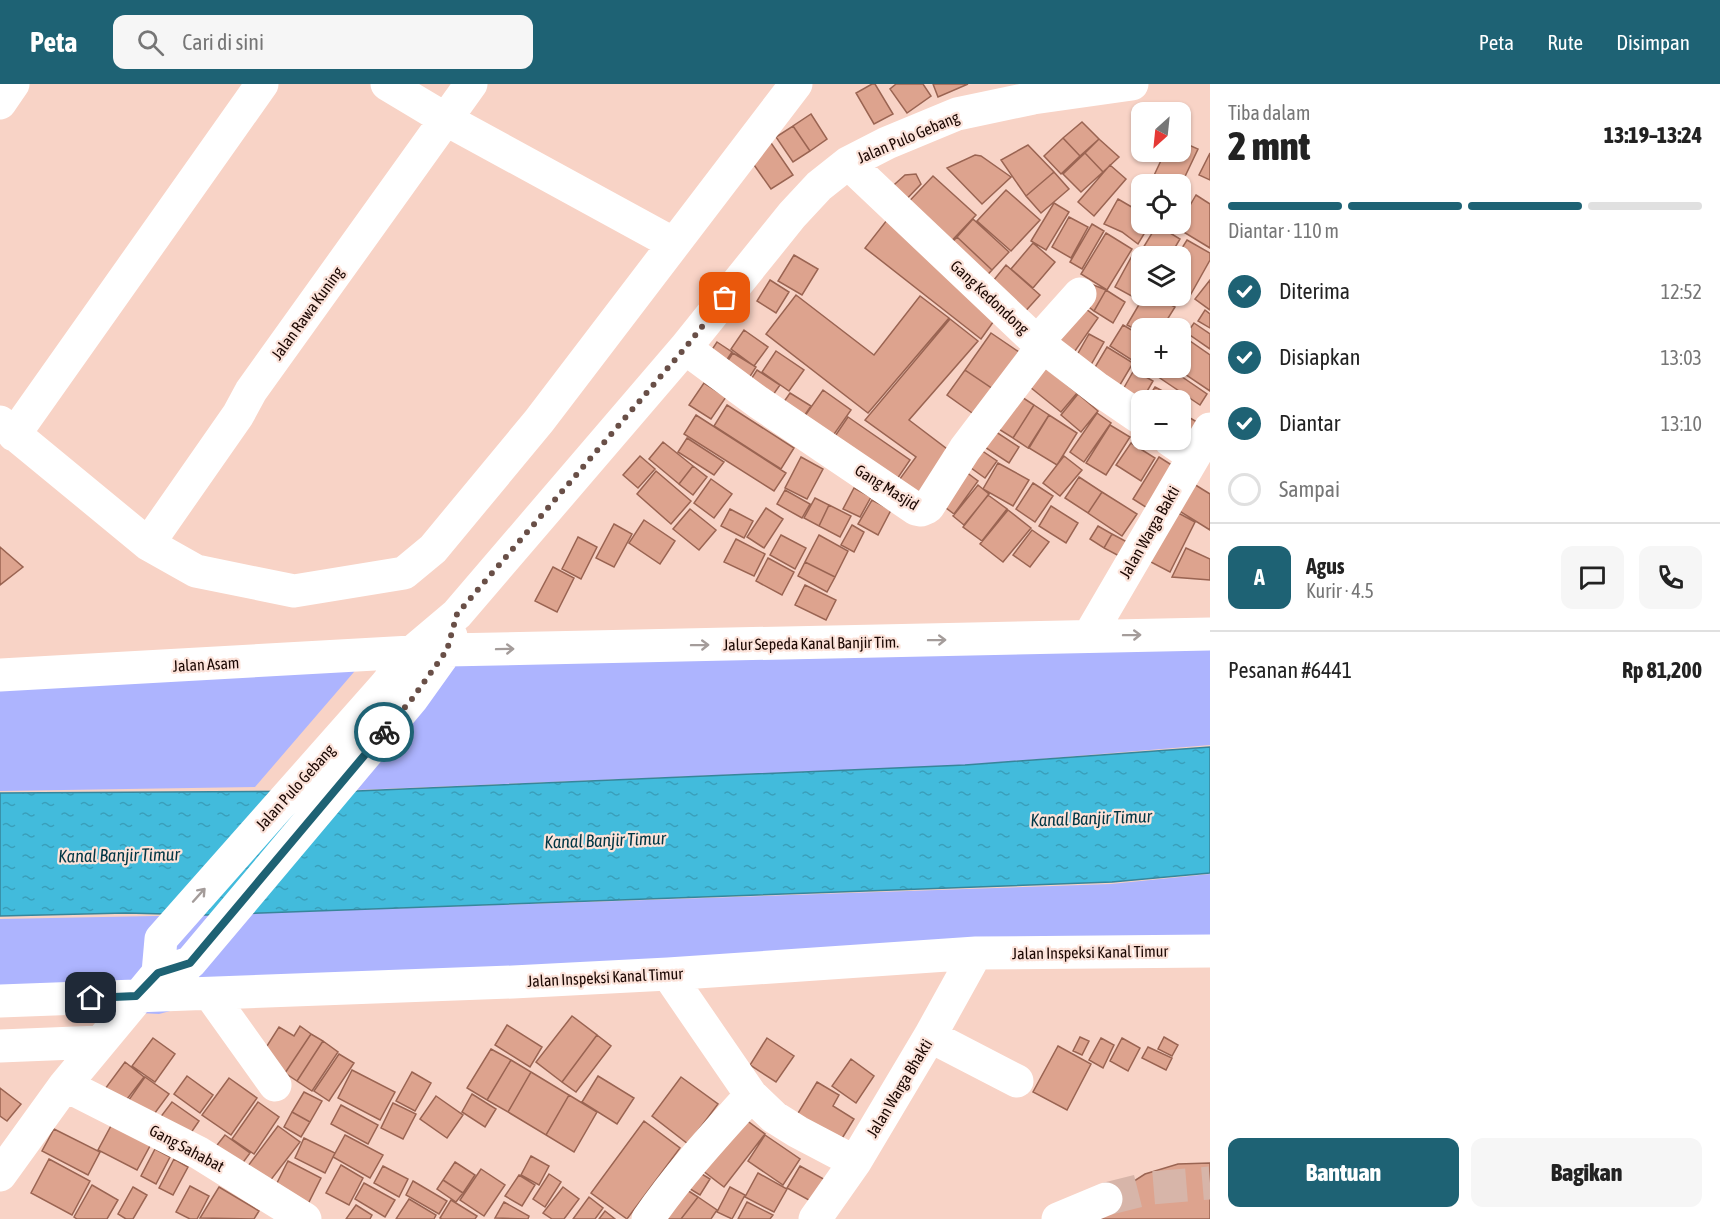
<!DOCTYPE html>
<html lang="id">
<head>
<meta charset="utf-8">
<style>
	:root { --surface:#fff; --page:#f6f6f6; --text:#222; --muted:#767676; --line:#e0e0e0; --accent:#1e6274 }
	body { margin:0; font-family:"Asap Condensed",sans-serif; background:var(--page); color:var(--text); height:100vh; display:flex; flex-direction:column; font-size:22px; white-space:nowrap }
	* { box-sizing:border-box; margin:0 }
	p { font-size:20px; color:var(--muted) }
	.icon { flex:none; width:33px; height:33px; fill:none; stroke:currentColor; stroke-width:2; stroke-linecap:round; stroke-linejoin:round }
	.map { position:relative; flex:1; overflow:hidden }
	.side { display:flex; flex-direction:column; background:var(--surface); width:510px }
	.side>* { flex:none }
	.needle { width:39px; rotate:207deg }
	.tools { position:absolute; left:1131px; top:18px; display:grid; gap:12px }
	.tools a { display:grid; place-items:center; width:60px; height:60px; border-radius:12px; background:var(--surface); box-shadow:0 2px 4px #0004; font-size:30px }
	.pin { position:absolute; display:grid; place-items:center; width:51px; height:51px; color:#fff; margin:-26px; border-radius:12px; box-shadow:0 3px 9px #0006 }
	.courier { position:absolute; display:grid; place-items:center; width:60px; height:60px; margin:-30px; border:4px solid #1e6274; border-radius:50%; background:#fff; color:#222; box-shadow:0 2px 8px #0007 }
	.summary em { font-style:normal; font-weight:800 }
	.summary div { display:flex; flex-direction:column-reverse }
	.summary { display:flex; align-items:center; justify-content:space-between; height:102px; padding:0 18px }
	h1 { font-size:39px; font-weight:800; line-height:45px }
	.bar { display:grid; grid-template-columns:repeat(4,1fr); gap:9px 6px; align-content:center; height:72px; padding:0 18px }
	.bar i { height:8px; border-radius:4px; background:var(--line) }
	.bar .on { background:var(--accent) }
	.bar p { grid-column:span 4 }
	.line { display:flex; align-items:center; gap:15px; padding:0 18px; border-top:2px solid var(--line) }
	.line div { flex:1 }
	.round { display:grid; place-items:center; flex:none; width:63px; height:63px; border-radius:12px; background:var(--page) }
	ol { padding:0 18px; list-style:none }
	li { display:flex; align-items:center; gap:18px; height:66px }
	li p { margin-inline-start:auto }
	li .icon { padding:6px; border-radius:50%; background:var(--accent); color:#fff; stroke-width:4 }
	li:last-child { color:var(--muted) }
	li i { width:33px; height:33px; border:3px solid var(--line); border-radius:50% }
	.primary-button { display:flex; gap:12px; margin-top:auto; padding:12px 18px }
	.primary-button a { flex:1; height:69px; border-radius:12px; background:var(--accent); color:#fff; font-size:24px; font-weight:800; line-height:69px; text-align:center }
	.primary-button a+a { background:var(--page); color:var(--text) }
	header { display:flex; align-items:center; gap:36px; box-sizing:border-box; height:84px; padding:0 30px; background:var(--accent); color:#fff }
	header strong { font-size:28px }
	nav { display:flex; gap:33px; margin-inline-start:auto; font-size:21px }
	.search { width:420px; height:54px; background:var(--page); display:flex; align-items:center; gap:15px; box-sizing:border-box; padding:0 21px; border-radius:12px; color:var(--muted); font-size:22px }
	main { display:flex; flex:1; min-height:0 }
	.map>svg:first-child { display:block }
	.green { fill:#adb4fe }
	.water { fill:url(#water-ripples); stroke:#37859b; stroke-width:1.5 }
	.building { fill:#dda38e; stroke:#9a6452; stroke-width:1.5 }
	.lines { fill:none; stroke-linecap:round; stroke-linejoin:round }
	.minor-tunnel { stroke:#d7b5a9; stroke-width:33; stroke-dasharray:33 16; stroke-linecap:butt }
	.minor { stroke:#fff; stroke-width:33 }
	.oneway { stroke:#a49c9a }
	.done { stroke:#694f47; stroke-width:6; stroke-dasharray:0 10.8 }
	.route { stroke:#1e6274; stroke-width:8 }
	.labels { text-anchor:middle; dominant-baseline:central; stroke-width:4.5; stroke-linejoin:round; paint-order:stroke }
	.street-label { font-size:16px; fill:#1c0803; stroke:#fce3da }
	.water-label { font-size:18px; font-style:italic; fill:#003644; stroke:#fce3da }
</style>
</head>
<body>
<header>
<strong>Peta</strong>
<div class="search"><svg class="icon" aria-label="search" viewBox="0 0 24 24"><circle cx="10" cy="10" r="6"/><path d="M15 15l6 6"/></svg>Cari di sini</div>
<nav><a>Peta</a><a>Rute</a><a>Disimpan</a></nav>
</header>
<main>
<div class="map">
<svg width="1210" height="1135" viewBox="0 0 1210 1135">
	<defs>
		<pattern id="water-ripples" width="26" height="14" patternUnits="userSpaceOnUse" patternTransform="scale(1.5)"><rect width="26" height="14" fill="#42bbdc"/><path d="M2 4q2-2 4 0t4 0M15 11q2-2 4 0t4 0" fill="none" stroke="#399fbb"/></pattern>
	</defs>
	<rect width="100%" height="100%" fill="#f8d3c6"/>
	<path class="green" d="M1210 550V661L967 681 357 706 460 576Z
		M360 581 255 703 0 707V591Z
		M1210 790V867L226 912 159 930 0 922V835L206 831 1111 800Z"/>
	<path class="water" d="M1210 663V789L1112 798 206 831 126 829 0 832V709L357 707 965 681Z"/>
	<path class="building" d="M872 0H875L893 30 874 40 856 9Z
		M896 0H923L931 12 907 29 890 5Z
		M933 0H968L938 13Z
		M811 30 827 55 810 67 793 42Z
		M1082 38 1099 55 1080 72 1063 54Z
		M793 42 810 67 793 78 776 53Z
		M1063 54 1080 72 1061 90 1044 72Z
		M1099 55 1119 73 1103 88 1085 69Z
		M769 56 793 91 771 105 747 71Z
		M1180 57 1198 65 1180 103V100H1150L1165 68H1180Z
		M1028 61 1054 88 1026 112 1001 76Z
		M1085 69 1103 88 1081 108 1063 90Z
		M1210 69V96L1199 91Z
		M975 71 981 72 1011 93 982 120 947 84Z
		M1110 81 1126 95 1094 132 1078 118Z
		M1054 88 1069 105 1041 129 1026 112Z
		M916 90 921 100 899 123 886 108 905 91Z
		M933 92 976 131 943 166 901 126Z
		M1006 106 1040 136 1011 167 977 137Z
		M1196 111 1210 120V164L1177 144Z
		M1118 115 1142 129V140H1150L1138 160 1122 148 1104 140Z
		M1054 119 1069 128 1046 166 1031 157Z
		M1069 133 1088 143 1071 174 1052 163Z
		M973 135 1009 168 992 186 957 153Z
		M887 136 996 234 981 255 865 164Z
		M1092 140 1104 147 1082 185 1070 178Z
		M1157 141 1180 155 1170 172H1157L1143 164Z
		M1106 149 1132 165 1107 206 1081 190Z
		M957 153 992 186 978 201 943 168Z
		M1187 156 1210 169V176L1187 217 1178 212H1180V172H1177Z
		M1033 159 1055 178 1033 204 1011 185Z
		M1133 170 1142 174V206L1137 215 1115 203Z
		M794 171 818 185 802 211 778 197Z
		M1006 181 1040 211 1022 231 989 202Z
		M770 196 789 208 776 229 757 217Z
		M1210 196V226L1195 215Z
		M1091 200 1106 206 1094 227 1080 216Z
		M1106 206 1125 218 1113 239 1094 227Z
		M796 211 874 271 920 212 949 234 868 329 766 250Z
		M1144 212H1154L1175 223 1162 244H1142V249L1127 241Z
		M1075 217 1098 234 1068 277 1044 260Z
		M1205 226 1210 230V244L1198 237Z
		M950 235 978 257 909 336 951 368 914 418 894 403 916 373 865 336Z
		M1194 239 1210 250V265L1187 249Z
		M1123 241 1142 252 1141 282 1110 262Z
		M744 246 768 263 754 282 731 265Z
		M991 249 1019 268 993 305 965 286Z
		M1089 250 1104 258 1088 286 1073 278Z
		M1180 250 1210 271V307L1176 284H1180Z
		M717 258 732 268 720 286 705 276Z
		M1107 263 1133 279 1114 311 1088 295Z
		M776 267 804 286 789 307 762 288Z
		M733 269 756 283 744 302 721 287Z
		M1036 276 1077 309 1061 328 1020 295Z
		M1145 284H1169L1207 310 1200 321Z
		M757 286 780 301 766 321 744 306Z
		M965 286 993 305 975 331 947 311Z
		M1134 286 1153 297 1142 316H1117Z
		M704 299 726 313 711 335 689 321Z
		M1155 303 1172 312 1169 316H1147Z
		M823 306 851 326 830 356 802 336Z
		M1011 306 1034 321 1013 354 989 339Z
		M790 309 811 322 800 338 779 325Z
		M1078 310 1098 327 1081 348 1061 331Z
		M727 321 794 364 781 385 714 342Z
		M1034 321 1049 331 1028 364 1013 354Z
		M1180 328 1202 341 1193 356 1180 349Z
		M1097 329 1111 339 1084 378 1070 368Z
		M696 331 786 389 774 407 684 350Z
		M1049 331 1077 349 1057 381 1029 364Z
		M848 333 910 376 891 404 829 361Z
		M1110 341 1130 353 1106 391 1086 379Z
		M987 342 1019 363 1009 379 977 358Z
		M687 354 724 378 714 391 678 368Z
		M663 358 693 382 679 400 649 375Z
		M1131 359 1155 374 1141 397 1116 381Z
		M972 360 997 377 985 394 960 376Z
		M640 372 655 385 638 404 623 391Z
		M1064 372 1082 386 1060 412 1043 399Z
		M801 373 823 385 807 415 785 404Z
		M1159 373 1178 385 1152 427 1133 415Z
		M998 379 1029 396 1013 422 983 405Z
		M693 382 707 393 693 411 679 400Z
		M958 382 978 397 954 430 934 415Z
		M656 387 691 417 671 440 637 410Z
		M1079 393 1102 408 1088 429 1065 414Z
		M711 395 732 410 714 434 694 419Z
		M1189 397 1210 410V446L1173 423Z
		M1033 399 1053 412 1035 438 1016 425Z
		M978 401 989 410 964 441 953 432Z
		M854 404 871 413 860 433 843 425Z
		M785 406 810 420 802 434 777 420Z
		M1102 408 1137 430 1122 452 1088 429Z
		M988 411 1007 425 982 457 963 443Z
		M815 414 829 421 819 442 804 434Z
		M872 416 891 426 878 451 858 440Z
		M829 421 851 432 840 453 819 442Z
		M1051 422 1078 439 1066 459 1039 442Z
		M766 424 783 435 764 464 747 453Z
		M690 425 716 446 699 466 673 445Z
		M730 425 753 437 744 454 721 442Z
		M1171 425 1195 438 1170 488 1145 475Z
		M1008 426 1031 444 1003 478 980 460Z
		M644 436 675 457 660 480 629 459Z
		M614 440 632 450 614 483 596 474Z
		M852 441 864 448 854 468 841 461Z
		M1098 442 1112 450 1104 464 1090 455Z
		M1032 446 1049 458 1030 483 1013 471Z
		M1112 450 1129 459 1121 473 1104 464Z
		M781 451 806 464 795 485 770 471Z
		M819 451 848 467 835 493 805 478Z
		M578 453 597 463 581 495 562 485Z
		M736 455 765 470 754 492 724 478Z
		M0 463 23 483 0 501Z
		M1186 464 1210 475V496L1172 493Z
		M768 474 794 488 782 511 756 497Z
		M805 478 835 493 827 508 798 492Z
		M553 483 574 494 557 528 535 517Z
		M805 501 836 516 826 536 795 521Z
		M572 932 597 951 562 998 536 978Z
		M507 941 542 963 530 983 495 961Z
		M300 942 311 950 285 989 260 973 279 943 294 952Z
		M311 950 323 957 297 997 285 989Z
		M597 951 611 962 576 1008 562 998Z
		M1080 953 1089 957 1082 971 1073 967Z
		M1164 953 1178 961 1172 972 1158 965Z
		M153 954 175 970 155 998 132 982Z
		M767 954 794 972 776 998 750 981Z
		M1101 954 1114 961 1103 984 1089 976Z
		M1122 954 1140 964 1128 987 1110 977Z
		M323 957 338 968 312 1007 297 997Z
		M1058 962 1091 980 1067 1026 1033 1008Z
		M1148 963 1172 974 1166 986 1142 974Z
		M491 965 511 976 487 1016 467 1004Z
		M339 970 354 979 329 1017 314 1007Z
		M851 975 874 992 856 1019 832 1002Z
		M511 976 531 988 508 1028 487 1016Z
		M125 978 144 993 121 1023 102 1009Z
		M352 986 395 1008 380 1036 338 1014Z
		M412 988 431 999 415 1027 396 1017Z
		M531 988 569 1011 546 1051 508 1028Z
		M187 992 213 1011 200 1029 174 1010Z
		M598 992 634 1014 617 1040 582 1018Z
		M145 993 169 1010 149 1037 126 1020Z
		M681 993 718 1020 688 1060 652 1032Z
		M229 994 257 1014 231 1051 202 1031Z
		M817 998 839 1011 833 1022 854 1035 841 1056 792 1039Z
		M0 1004 21 1020 7 1037 0 1032Z
		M304 1008 322 1017 310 1038 292 1028Z
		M472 1010 496 1025 485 1043 462 1028Z
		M569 1011 597 1028 574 1068 546 1051Z
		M436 1012 463 1031 447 1054 420 1035Z
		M172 1018 199 1037 184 1059 156 1039Z
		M258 1018 279 1033 254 1070 232 1055Z
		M393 1019 416 1030 403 1055 381 1044Z
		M341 1021 378 1041 368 1060 331 1040Z
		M292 1028 310 1038 301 1053 284 1043Z
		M738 1030 765 1050 724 1103 698 1083Z
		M644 1037 680 1064 627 1135 591 1109Z
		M112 1040 151 1060 137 1086 98 1066Z
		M278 1042 300 1058 263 1106 242 1090Z
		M54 1045 100 1068 88 1091 42 1067Z
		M225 1051 250 1069 236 1088 210 1070Z
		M345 1051 383 1071 370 1094 333 1073Z
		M765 1051 800 1075 783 1101 748 1077Z
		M304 1054 335 1069 325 1089 295 1074Z
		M155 1065 170 1073 156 1100 141 1092Z
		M531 1072 549 1082 539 1101 521 1091Z
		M49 1075 90 1097 72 1131 31 1109Z
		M174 1075 188 1083 173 1111 159 1104Z
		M288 1077 321 1094 304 1128 271 1111Z
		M455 1078 475 1091 463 1109 443 1096Z
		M1210 1079V1135H1090L1106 1115 1145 1090 1178 1080Z
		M341 1081 363 1094 349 1121 326 1109Z
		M383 1082 408 1095 399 1113 374 1099Z
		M800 1082 829 1098 816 1120 787 1104Z
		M692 1084 710 1095 700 1111 682 1100Z
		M481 1085 505 1101 484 1132 460 1116Z
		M758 1089 787 1105 774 1128 745 1113Z
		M549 1090 561 1098 545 1123 533 1115Z
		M519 1091 535 1101 522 1122 505 1112Z
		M443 1096 463 1109 456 1118 437 1105Z
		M413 1097 447 1117 439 1130 406 1111Z
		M364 1099 395 1116 385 1133 355 1115Z
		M92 1101 118 1116 107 1135H77L74 1133Z
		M679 1101 698 1113 681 1135H664Z
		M190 1102 209 1112 197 1135H190L176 1128Z
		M133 1103 147 1111 133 1135H126L118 1130Z
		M219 1103 259 1127 254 1135 200 1134Z
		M563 1103 579 1115 564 1135H552L543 1129Z
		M730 1103 745 1111 732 1135 717 1128Z
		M589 1113 603 1124 595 1135H573Z
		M698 1113 717 1126 711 1135H681Z
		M409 1115 436 1131 434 1135H396Z
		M451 1116 477 1132 475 1135H442L440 1134Z
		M504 1118 529 1132 528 1135 495 1134Z
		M747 1118 773 1131 770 1135H738Z
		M356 1121 372 1131 370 1135H346Z
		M605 1127 615 1135H599Z"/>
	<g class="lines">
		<path class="minor-tunnel" d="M1106 1115 1150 1104 1210 1099"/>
		<path class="minor" d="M387 0 447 36 674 160
			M0 19 13 0
			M848 79 1037 258 1098 305 1142 335
			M1037 258 1080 210
			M685 264 758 318 916 425 921 426 928 423 965 365 1043 262
			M0 338 148 460 196 487 294 507 404 489 433 465 539 337 796 0
			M14 351 262 0
			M1170 356 1193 372
			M148 460 238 331 251 307 471 0
			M1089 552 1210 345
			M0 591 447 566 1210 550
			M158 889 161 855 385 602 412 568 457 530 685 264 792 131 819 102 848 79 887 59 957 30 1033 14 1132 0
			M668 890 751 1011 774 1033 798 1048 855 1078
			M210 910 275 1001
			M0 917 513 898 668 890 976 869 1210 867
			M930 952 1017 997
			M0 962 100 958
			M65 1001 199 1069 305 1135
			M0 1091 65 1001 158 889 190 879 412 615 447 566 451 552
			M648 1135C678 1091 715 1051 751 1011
			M815 1135 855 1078 930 952 976 869
			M1058 1135 1106 1115"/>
	</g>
	<defs><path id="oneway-shaft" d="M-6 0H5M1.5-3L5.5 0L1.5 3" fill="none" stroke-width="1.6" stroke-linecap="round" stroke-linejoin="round" transform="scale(1.5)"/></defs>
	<g class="oneway">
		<use href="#oneway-shaft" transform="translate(1132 551) rotate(-1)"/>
		<use href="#oneway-shaft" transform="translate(937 556) rotate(-1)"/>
		<use href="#oneway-shaft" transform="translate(700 561) rotate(-1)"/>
		<use href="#oneway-shaft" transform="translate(505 565) rotate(-1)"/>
		<use href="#oneway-shaft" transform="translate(199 811) rotate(-48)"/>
	</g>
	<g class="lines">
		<path class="done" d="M384 648 412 615 447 566 457 530 685 264 725 214"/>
		<path class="route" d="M91 914 136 912 158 889 190 879 384 648"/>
	</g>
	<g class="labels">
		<g class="street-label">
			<text transform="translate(908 53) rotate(-23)">Jalan Pulo Gebang</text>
			<text transform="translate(990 213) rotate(43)">Gang Kedondong</text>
			<text transform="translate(307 229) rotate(-54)">Jalan Rawa Kuning</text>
			<text transform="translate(887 403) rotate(32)">Gang Masjid</text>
			<text transform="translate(1149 448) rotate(-60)">Jalan Warga Bakti</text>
			<text transform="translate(811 559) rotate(-1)">Jalur Sepeda Kanal Banjir Tim.</text>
			<text transform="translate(206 580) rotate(-3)">Jalan Asam</text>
			<text transform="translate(295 703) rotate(-48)">Jalan Pulo Gebang</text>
			<text transform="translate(1090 868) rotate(-1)">Jalan Inspeksi Kanal Timur</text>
			<text transform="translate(605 893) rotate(-3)">Jalan Inspeksi Kanal Timur</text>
			<text transform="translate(899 1004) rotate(-59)">Jalan Warga Bhakti</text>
			<text transform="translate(187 1064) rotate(28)">Gang Sahabat</text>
		</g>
		<g class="water-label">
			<text transform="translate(1091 734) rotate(-2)">Kanal Banjir Timur</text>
			<text transform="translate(605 756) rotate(-2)">Kanal Banjir Timur</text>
			<text transform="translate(119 771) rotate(-1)">Kanal Banjir Timur</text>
		</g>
	</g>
</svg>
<div class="tools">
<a><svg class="needle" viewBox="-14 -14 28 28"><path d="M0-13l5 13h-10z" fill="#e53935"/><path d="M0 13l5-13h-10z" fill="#767676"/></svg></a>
<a><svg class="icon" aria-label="locate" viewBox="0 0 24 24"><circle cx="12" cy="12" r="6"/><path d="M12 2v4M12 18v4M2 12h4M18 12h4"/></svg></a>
<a><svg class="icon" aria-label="layers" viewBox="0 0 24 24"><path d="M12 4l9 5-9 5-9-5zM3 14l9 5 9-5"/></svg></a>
<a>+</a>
<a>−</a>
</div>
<div class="pin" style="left:725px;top:214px;background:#ea580c"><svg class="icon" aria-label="bag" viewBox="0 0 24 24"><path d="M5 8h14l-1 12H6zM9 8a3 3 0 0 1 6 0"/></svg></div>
<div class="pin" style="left:91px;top:914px;background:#1f2937"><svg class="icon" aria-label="home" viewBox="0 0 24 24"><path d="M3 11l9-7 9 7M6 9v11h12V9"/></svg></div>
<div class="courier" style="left:384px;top:648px"><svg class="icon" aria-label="bike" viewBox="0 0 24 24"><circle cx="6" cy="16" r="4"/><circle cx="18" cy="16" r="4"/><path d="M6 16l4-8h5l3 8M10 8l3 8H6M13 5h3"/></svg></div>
</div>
<section class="side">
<div class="summary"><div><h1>2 mnt</h1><p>Tiba dalam</p></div><em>13:19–13:24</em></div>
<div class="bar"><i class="on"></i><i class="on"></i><i class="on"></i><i></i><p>Diantar · 110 m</p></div>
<ol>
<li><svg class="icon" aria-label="check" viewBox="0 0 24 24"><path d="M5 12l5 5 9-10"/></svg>Diterima<p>12:52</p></li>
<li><svg class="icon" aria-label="check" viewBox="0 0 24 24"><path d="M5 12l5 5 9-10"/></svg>Disiapkan<p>13:03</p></li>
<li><svg class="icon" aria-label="check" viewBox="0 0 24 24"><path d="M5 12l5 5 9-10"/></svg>Diantar<p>13:10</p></li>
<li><i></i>Sampai</li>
</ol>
<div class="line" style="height:108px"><b class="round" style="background:var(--accent);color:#fff">A</b><div><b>Agus</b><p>Kurir · 4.5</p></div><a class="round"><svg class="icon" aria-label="chat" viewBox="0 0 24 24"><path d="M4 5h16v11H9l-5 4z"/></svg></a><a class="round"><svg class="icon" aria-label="phone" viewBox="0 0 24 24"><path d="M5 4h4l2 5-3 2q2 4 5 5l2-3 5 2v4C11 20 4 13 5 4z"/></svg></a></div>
<div class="line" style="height:78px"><div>Pesanan #6441</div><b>Rp 81,200</b></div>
<div class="primary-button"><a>Bantuan</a><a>Bagikan</a></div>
</section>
</main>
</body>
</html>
